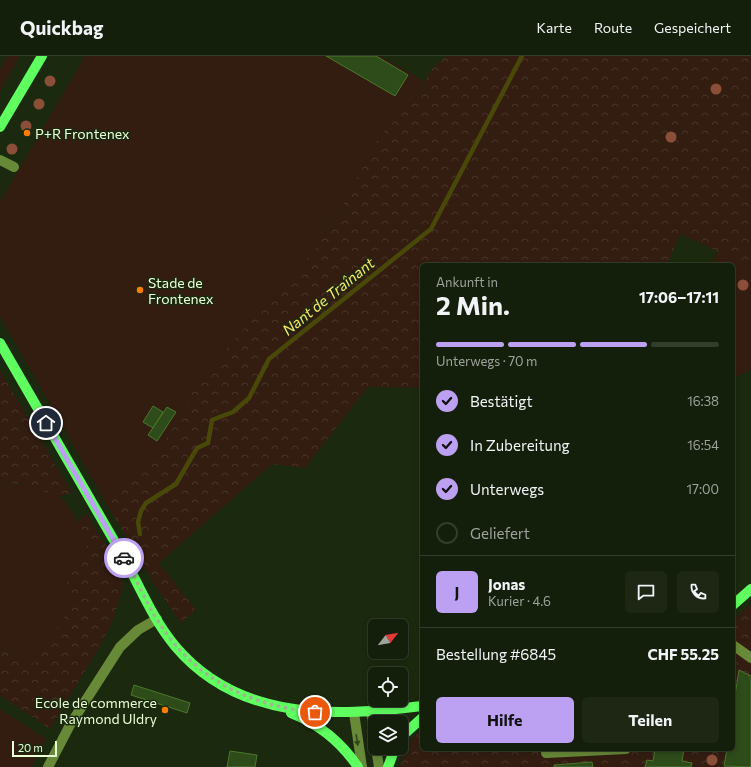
<!DOCTYPE html>
<html lang="de">
<head>
<meta charset="utf-8">
<style>
	:root { --surface:#141f0b; --page:#1d2714; --text:#f1f3f6; --muted:#9da29d; --line:#333d2c; --accent:#bca0f2 }
	body { margin:0; font-family:Commissioner,sans-serif; background:var(--page); color:var(--text); height:100vh; display:flex; flex-direction:column; font-size:15px; white-space:nowrap }
	* { box-sizing:border-box; margin:0 }
	p { font-size:13px; color:var(--muted) }
	.icon { flex:none; width:22px; height:22px; fill:none; stroke:currentColor; stroke-width:2; stroke-linecap:round; stroke-linejoin:round }
	.map { position:relative; flex:1; overflow:hidden }
	.sheet { position:absolute; left:420px; top:207px; width:315px; height:488px; display:flex; flex-direction:column; background:var(--surface); border-radius:6px; box-shadow:0 2px 6px #0003,0 0 0 1px var(--line) }
	.sheet>* { flex:none }
	.needle { width:26px; rotate:59deg }
	.controls { position:absolute; left:368px; top:563px; display:grid; gap:8px }
	.controls a { display:grid; place-items:center; width:40px; height:40px; border-radius:6px; background:var(--surface); box-shadow:0 2px 6px #0003,0 0 0 1px var(--line); font-size:20px }
	.scale { position:absolute; left:12px; bottom:10px; width:45px; box-sizing:border-box; padding-left:4px; border:2px solid #ebffd7; border-top:0; font-size:11px; line-height:14px; white-space:nowrap; color:#ebffd7; -webkit-text-stroke:3px #1b290f; paint-order:stroke }
	.pin { position:absolute; display:grid; place-items:center; width:34px; height:34px; color:#fff; margin:-17px; border:2px solid #fff; border-radius:50%; box-shadow:0 1px 4px #0007 }
	.courier { position:absolute; display:grid; place-items:center; width:40px; height:40px; margin:-20px; border:3px solid #bca0f2; border-radius:50%; background:#fff; color:#222; box-shadow:0 1px 5px #0007 }
	.summary em { font-style:normal; font-weight:700 }
	.summary div { display:flex; flex-direction:column-reverse }
	.summary { display:flex; align-items:center; justify-content:space-between; height:68px; padding:0 16px }
	h1 { font-size:26px; font-weight:700; line-height:30px }
	.bar { display:grid; grid-template-columns:repeat(4,1fr); gap:6px 4px; align-content:center; height:48px; padding:0 16px }
	.bar i { height:5px; border-radius:3px; background:var(--line) }
	.bar .on { background:var(--accent) }
	.bar p { grid-column:span 4 }
	.line { display:flex; align-items:center; gap:10px; padding:0 16px; border-top:1px solid var(--line) }
	.line div { flex:1 }
	.round { display:grid; place-items:center; flex:none; width:42px; height:42px; border-radius:6px; background:var(--page) }
	ol { padding:0 16px; list-style:none }
	li { display:flex; align-items:center; gap:12px; height:44px }
	li p { margin-inline-start:auto }
	li .icon { padding:4px; border-radius:50%; background:var(--accent); color:#111; stroke-width:4 }
	li:last-child { color:var(--muted) }
	li i { width:22px; height:22px; border:2px solid var(--line); border-radius:50% }
	.cta { display:flex; gap:8px; margin-top:auto; padding:8px 16px }
	.cta a { flex:1; height:46px; border-radius:6px; background:var(--accent); color:#111; font-size:16px; font-weight:700; line-height:46px; text-align:center }
	.cta a+a { background:var(--page); color:var(--text) }
	header { display:flex; align-items:center; gap:24px; box-sizing:border-box; height:56px; padding:0 20px; background:var(--surface); border-bottom:1px solid var(--line) }
	header strong { font-size:19px }
	nav { display:flex; gap:22px; margin-inline-start:auto; font-size:14px }
	.map>svg:first-child { display:block }
	.grass { fill:#331d11 }
	.forest { fill:url(#forest-crowns) }
	.lines { fill:none; stroke-linecap:round; stroke-linejoin:round }
	.stream { stroke:#484908; stroke-width:4.5 }
	.building { fill:#2e4b1a; stroke:#4b782b }
	.minor { stroke:#688a38; stroke-width:10 }
	.major { stroke:#5eff5f; stroke-width:10 }
	.tree { fill:#8b4f39 }
	.oneway { fill:#32461b }
	.done { stroke:#a2b491; stroke-width:4; stroke-dasharray:0 7.2 }
	.route { stroke:#bca0f2; stroke-width:5 }
	.poi-dot { fill:#ff7c03; stroke:#1b290f; stroke-width:1.5 }
	.labels { text-anchor:middle; dominant-baseline:central; stroke-width:3; stroke-linejoin:round; paint-order:stroke }
	.poi-label { font-size:14px; fill:#ebffd7; stroke:#1b290f; text-anchor:start }
	.water-label { font-size:15px; font-style:italic; fill:#ffe765; stroke:#1b290f }
</style>
</head>
<body>
<header>
<strong>Quickbag</strong>
<nav><a>Karte</a><a>Route</a><a>Gespeichert</a></nav>
</header>
<div class="map">
<svg width="751" height="711" viewBox="0 0 751 711">
	<defs>
		<pattern id="forest-crowns" width="20" height="18" patternUnits="userSpaceOnUse"><rect width="20" height="18" fill="#331d11"/><path d="M2 6a3 3 0 1 1 6 0M12 15a3 3 0 1 1 6 0" fill="none" stroke="#473428"/></pattern>
	</defs>
	<rect width="100%" height="100%" fill="#1b290f"/>
	<path class="grass" d="M7 0H20L0 36V13Z
		M85 0H380L424 25 415 44 403 57 353 131 319 189 188 350 142 419 127 424 107 449 0 260V146Z
		M717 195 751 211V314L733 322V209H711Z
		M0 426C12 427 53 434 60 441 73 453 81 471 89 486L64 531 76 543 34 608 3 595 0 598Z
		M0 653 46 683 32 711H0Z"/>
	<path class="forest" d="M446 0H751V211L680 178 667 209H422V332L368 331 305 412 272 408 159 507 196 554 181 567 153 526 107 449 127 424 142 419 188 350 187 337 319 189 338 158 379 81 415 44 431 14Z
		M0 314 72 437 60 440 19 428 0 426Z
		M86 457 111 498 123 529 114 562 102 587 50 673 0 639V598L3 595 34 608 76 543 64 531 89 486 78 466Z
		M751 548V711H400C403 694 408 684 422 674V693H733V564Z"/>
	<g class="lines">
		<path class="stream" d="M140 478 138 466 141 455 146 447 176 428 197 392 208 387 212 364 233 356 249 342 269 303 431 173 522 0"/>
	</g>
	<path class="building" d="M326 0H376L408 19 395 40Z
		M153 350 163 356 153 372 143 366Z
		M167 351 176 356 157 385 148 379Z
		M739 614 751 620V711L724 710 727 693H733V652Z
		M134 629 190 647 187 657 131 639Z
		M655 693H684L682 705 692 707 691 711H645L647 704 653 705Z
		M230 695 257 699 255 711H227Z
		M592 706 593 711H554V709Z"/>
	<g class="lines">
		<path class="minor" d="M0 104 14 111
			M733 589 751 602
			M371 656 375 682
			M354 657 362 711
			M376 692 379 711
			M546 697 626 693
			M48 711 70 669 120 591 138 574 157 563"/>
		<path class="major" d="M0 71 42 0
			M0 287C39 354 77 421 116 488 136 521 150 560 175 590 238 665 334 661 422 650
			M733 549 751 533
			M291 657C319 668 341 686 358 711
			M401 681 422 662
			M388 711 395 692"/>
	</g>
	<g class="tree">
		<circle cx="50" cy="25" r="5.5"/>
		<circle cx="716" cy="33" r="5.5"/>
		<circle cx="39" cy="48" r="5.5"/>
		<circle cx="26" cy="70" r="5.5"/>
		<circle cx="671" cy="81" r="5.5"/>
		<circle cx="12" cy="93" r="5.5"/>
		<circle cx="743" cy="229" r="5.5"/>
		<circle cx="712" cy="704" r="5.5"/>
	</g>
	<defs><path id="oneway-solid" d="M-6-.8H1V-3.2L6.5 0L1 3.2V.8H-6Z"/></defs>
	<use class="oneway" href="#oneway-solid" transform="translate(357 684) rotate(81)"/>
	<g class="lines">
		<path class="done" d="M124 502C138 525 148 552 164 574 199 625 254 651 315 656"/>
		<path class="route" d="M46 367 124 502"/>
	</g>
	<g class="poi-dot">
		<circle cx="27" cy="77" r="4"/>
		<circle cx="140" cy="234" r="4"/>
		<circle cx="165" cy="654" r="4"/>
	</g>
	<g class="labels">
		<g class="poi-label">
			<text x="35" y="77">P+R Frontenex</text>
			<text x="148" y="226">Stade de<tspan x="148" dy="16">Frontenex</tspan></text>
			<text x="157" y="646" text-anchor="end">Ecole de commerce<tspan x="157" dy="16">Raymond Uldry</tspan></text>
		</g>
		<g class="water-label">
			<text transform="translate(328 240) rotate(-39)">Nant de Traînant</text>
		</g>
	</g>
</svg>
<div class="controls">
<a><svg class="needle" viewBox="-14 -14 28 28"><path d="M0-13l5 13h-10z" fill="#e53935"/><path d="M0 13l5-13h-10z" fill="#9da29d"/></svg></a>
<a><svg class="icon" aria-label="locate" viewBox="0 0 24 24"><circle cx="12" cy="12" r="6"/><path d="M12 2v4M12 18v4M2 12h4M18 12h4"/></svg></a>
<a><svg class="icon" aria-label="layers" viewBox="0 0 24 24"><path d="M12 4l9 5-9 5-9-5zM3 14l9 5 9-5"/></svg></a>
</div>
<div class="scale">20 m</div>
<div class="pin" style="left:315px;top:656px;background:#ea580c"><svg class="icon" aria-label="bag" viewBox="0 0 24 24"><path d="M5 8h14l-1 12H6zM9 8a3 3 0 0 1 6 0"/></svg></div>
<div class="pin" style="left:46px;top:367px;background:#1f2937"><svg class="icon" aria-label="home" viewBox="0 0 24 24"><path d="M3 11l9-7 9 7M6 9v11h12V9"/></svg></div>
<div class="courier" style="left:124px;top:502px"><svg class="icon" aria-label="car" viewBox="0 0 24 24"><path d="M5 17H2v-5l4-1 3-4h7l3 4 3 1v5h-3M9 17h6M6 11h13"/><circle cx="7" cy="17" r="2"/><circle cx="17" cy="17" r="2"/></svg></div>
<section class="sheet">
<div class="summary"><div><h1>2 Min.</h1><p>Ankunft in</p></div><em>17:06–17:11</em></div>
<div class="bar"><i class="on"></i><i class="on"></i><i class="on"></i><i></i><p>Unterwegs · 70 m</p></div>
<ol>
<li><svg class="icon" aria-label="check" viewBox="0 0 24 24"><path d="M5 12l5 5 9-10"/></svg>Bestätigt<p>16:38</p></li>
<li><svg class="icon" aria-label="check" viewBox="0 0 24 24"><path d="M5 12l5 5 9-10"/></svg>In Zubereitung<p>16:54</p></li>
<li><svg class="icon" aria-label="check" viewBox="0 0 24 24"><path d="M5 12l5 5 9-10"/></svg>Unterwegs<p>17:00</p></li>
<li><i></i>Geliefert</li>
</ol>
<div class="line" style="height:72px"><b class="round" style="background:var(--accent);color:#111">J</b><div><b>Jonas</b><p>Kurier · 4.6</p></div><a class="round"><svg class="icon" aria-label="chat" viewBox="0 0 24 24"><path d="M4 5h16v11H9l-5 4z"/></svg></a><a class="round"><svg class="icon" aria-label="phone" viewBox="0 0 24 24"><path d="M5 4h4l2 5-3 2q2 4 5 5l2-3 5 2v4C11 20 4 13 5 4z"/></svg></a></div>
<div class="line" style="height:52px"><div>Bestellung #6845</div><b>CHF 55.25</b></div>
<div class="cta"><a>Hilfe</a><a>Teilen</a></div>
</section>
</div>
</body>
</html>
